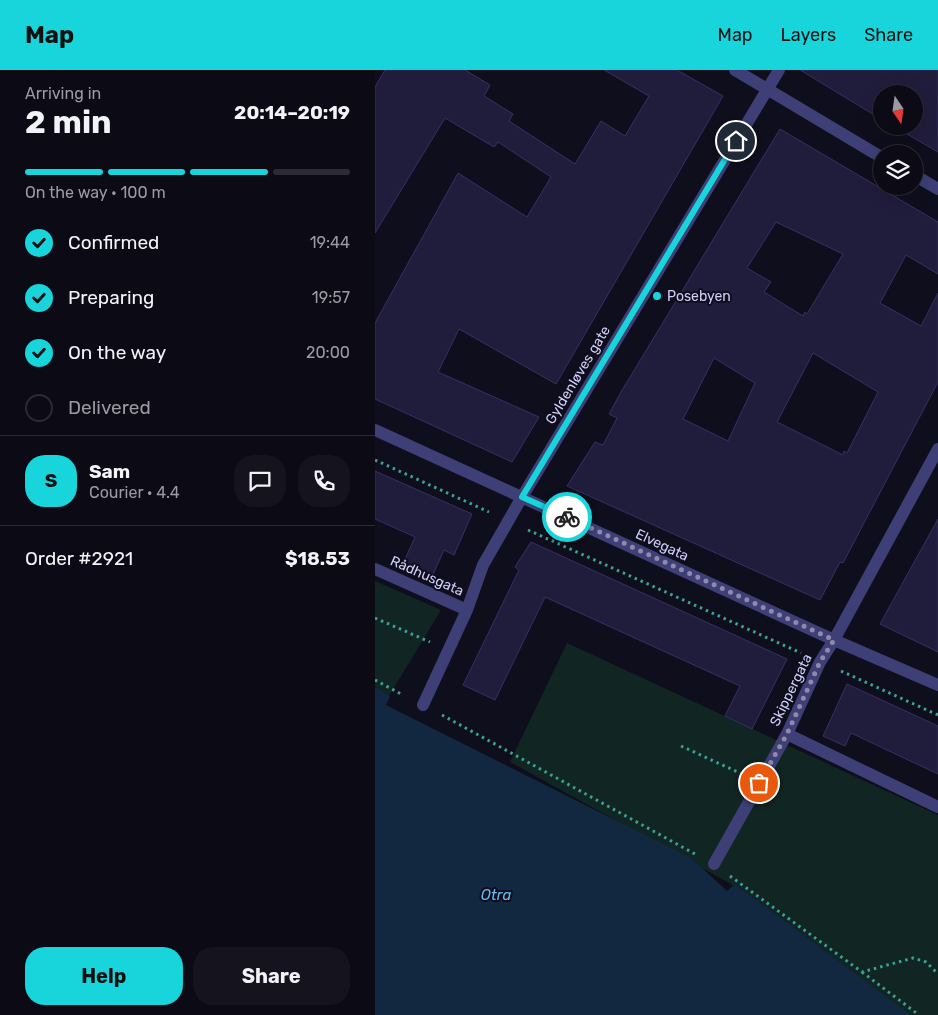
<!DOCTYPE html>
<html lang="en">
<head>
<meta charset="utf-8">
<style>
	:root { --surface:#0b0a15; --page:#14131e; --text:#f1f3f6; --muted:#9a9aa0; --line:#2b2b34; --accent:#18d5dc }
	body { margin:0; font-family:Rubik,sans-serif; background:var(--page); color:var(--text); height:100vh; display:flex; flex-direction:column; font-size:19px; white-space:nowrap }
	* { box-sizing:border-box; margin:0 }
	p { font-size:16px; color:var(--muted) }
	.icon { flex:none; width:28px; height:28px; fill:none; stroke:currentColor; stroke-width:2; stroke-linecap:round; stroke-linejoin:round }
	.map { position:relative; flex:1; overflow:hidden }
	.panel { display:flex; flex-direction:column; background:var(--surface); width:375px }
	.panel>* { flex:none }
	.needle { width:32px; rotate:167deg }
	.tools { position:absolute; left:498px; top:15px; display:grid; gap:10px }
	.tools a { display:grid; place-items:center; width:50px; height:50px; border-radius:50%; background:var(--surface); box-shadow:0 5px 20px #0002,0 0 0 1px var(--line); font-size:25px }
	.pin { position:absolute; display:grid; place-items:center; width:42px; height:42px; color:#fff; margin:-21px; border:2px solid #fff; border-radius:50%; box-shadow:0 1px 5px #0007 }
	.courier { position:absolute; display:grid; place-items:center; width:50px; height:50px; margin:-25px; border:4px solid #18d5dc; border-radius:50%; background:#fff; color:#222; box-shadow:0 1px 6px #0007 }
	.overview em { font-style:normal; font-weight:700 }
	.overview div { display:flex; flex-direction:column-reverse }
	.overview { display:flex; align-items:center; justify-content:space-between; height:85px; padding:0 25px }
	h1 { font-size:32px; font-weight:700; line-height:38px }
	.bar { display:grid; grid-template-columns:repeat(4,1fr); gap:8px 5px; align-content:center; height:60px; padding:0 25px }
	.bar i { height:6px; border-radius:4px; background:var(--line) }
	.bar .current { background:var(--accent) }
	.bar p { grid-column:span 4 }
	.line { display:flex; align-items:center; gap:12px; padding:0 25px; border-top:1px solid var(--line) }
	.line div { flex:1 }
	.round { display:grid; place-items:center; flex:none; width:52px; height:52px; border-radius:20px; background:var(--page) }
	ol { padding:0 25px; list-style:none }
	li { display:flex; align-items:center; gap:15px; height:55px }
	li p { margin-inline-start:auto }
	li .icon { padding:5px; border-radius:50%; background:var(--accent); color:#111; stroke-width:4 }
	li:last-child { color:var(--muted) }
	li i { width:28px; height:28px; border:2px solid var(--line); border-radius:50% }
	.primary-button { display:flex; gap:10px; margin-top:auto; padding:10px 25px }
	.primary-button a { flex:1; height:58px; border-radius:20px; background:var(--accent); color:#111; font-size:20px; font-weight:700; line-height:58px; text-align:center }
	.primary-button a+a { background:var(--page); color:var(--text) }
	header { display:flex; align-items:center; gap:30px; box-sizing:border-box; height:70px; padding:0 25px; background:var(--accent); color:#111 }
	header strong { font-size:24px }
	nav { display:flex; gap:28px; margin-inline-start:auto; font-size:18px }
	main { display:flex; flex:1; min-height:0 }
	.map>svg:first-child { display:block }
	.green { fill:#112523 }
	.water { fill:#122740 }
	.building { fill:#201c3b; stroke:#373065; fill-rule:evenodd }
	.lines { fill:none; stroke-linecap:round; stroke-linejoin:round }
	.path { stroke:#39a296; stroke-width:3; stroke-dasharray:2.5 4; stroke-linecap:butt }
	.minor { stroke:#3d3f76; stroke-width:12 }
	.done { stroke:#8c8bac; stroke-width:5; stroke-dasharray:0 9 }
	.route { stroke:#18d5dc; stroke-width:6 }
	.poi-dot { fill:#18d5dc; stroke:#0f0e1c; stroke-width:2 }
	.labels { text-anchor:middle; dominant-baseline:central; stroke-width:4; stroke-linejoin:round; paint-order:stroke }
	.poi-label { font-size:14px; fill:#d0cefa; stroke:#0f0e1c; text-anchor:start }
	.street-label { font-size:14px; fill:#d0cefa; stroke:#0f0e1c }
	.water-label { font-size:15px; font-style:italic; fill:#67b8ef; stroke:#0f0e1c }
</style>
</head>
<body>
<header>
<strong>Map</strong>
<nav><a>Map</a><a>Layers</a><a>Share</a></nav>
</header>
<main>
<section class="panel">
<div class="overview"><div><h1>2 min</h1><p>Arriving in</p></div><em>20:14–20:19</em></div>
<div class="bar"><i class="current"></i><i class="current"></i><i class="current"></i><i></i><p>On the way · 100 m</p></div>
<ol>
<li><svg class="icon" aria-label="check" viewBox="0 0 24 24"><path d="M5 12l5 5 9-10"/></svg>Confirmed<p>19:44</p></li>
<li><svg class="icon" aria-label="check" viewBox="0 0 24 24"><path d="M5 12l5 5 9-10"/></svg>Preparing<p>19:57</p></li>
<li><svg class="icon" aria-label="check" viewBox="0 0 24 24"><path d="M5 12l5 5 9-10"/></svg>On the way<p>20:00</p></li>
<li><i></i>Delivered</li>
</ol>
<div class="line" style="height:90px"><b class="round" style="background:var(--accent);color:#111">S</b><div><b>Sam</b><p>Courier · 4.4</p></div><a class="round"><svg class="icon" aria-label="chat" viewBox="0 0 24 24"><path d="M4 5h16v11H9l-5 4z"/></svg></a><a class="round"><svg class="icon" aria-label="phone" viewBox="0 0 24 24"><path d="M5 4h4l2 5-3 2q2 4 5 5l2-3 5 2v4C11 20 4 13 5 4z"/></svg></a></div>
<div class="line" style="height:65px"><div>Order #2921</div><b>$18.53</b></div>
<div class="primary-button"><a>Help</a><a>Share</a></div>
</section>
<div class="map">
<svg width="563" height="945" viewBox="0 0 563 945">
	<rect width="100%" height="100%" fill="#0f0e1c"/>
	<path class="green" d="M0 511 66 540 14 626 0 618Z
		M192 573 563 745V945H532L354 813 135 692Z"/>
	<path class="water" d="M0 617 15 626 11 635 316 788 352 821 360 814 536 945H0Z"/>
	<path class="building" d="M10 0H90L115 15 109 26 138 44 134 51 200 94 226 51 250 66 274 26 229 0H302L348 26 181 314 84 259 63 302 164 347 137 392 0 329V253L83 103 152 147 176 107 123 72 119 77 70 48 0 163V17Z
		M425 0H563V82L518 56H539V24H506V49Z
		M405 59 563 152V204L531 185 505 233 546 256 563 223V312L468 493 465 492 445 530 192 416 220 372 228 375 242 348 234 344 246 322ZM401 152 468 184 432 244 430 242 428 246 389 222 396 212 372 198ZM438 283 503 322 472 383 469 381 468 385 402 352ZM339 288 380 313 353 371 308 349Z
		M0 401 97 444 79 485 69 480 56 509 27 496 40 467 0 449Z
		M563 449V582L505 554Z
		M156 472 412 589 377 659 350 646 365 616 170 527 120 630 88 615 144 500 140 497Z
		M472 614 563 656V704L476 663 470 676 448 666Z"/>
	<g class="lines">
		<path class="path" d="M0 390 114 442
			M153 460 426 583
			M0 548 55 572
			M466 601 563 645
			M0 610 28 625
			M67 645 320 784
			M306 676 367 704
			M355 806 487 902 538 888 551 892 563 904
			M487 902 544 945"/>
		<path class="minor" d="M360 0 506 87
			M539 105 563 119
			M0 360 459 570 563 615
			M0 499 92 540
			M48 635 92 540 108 495 147 427 404 0
			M412 664 563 737
			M339 794 412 664 445 592 459 570 563 379"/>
	</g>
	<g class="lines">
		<path class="done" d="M192 447 459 570 445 592 412 664 384 713"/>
		<path class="route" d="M192 447 147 427 361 71"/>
	</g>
	<circle class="poi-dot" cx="282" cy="226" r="5"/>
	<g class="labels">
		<g class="poi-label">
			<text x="292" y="226">Posebyen</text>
		</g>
		<g class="street-label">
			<text transform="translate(203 305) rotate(-59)">Gyldenløves gate</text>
			<text transform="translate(287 475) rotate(25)">Elvegata</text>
			<text transform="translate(52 506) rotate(24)">Rådhusgata</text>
			<text transform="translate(416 620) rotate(-64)">Skippergata</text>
		</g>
		<g class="water-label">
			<text x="121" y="825">Otra</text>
		</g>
	</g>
</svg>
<div class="tools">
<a><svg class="needle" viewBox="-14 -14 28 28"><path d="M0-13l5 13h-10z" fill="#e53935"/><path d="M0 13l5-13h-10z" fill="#9a9aa0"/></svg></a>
<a><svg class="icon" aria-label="layers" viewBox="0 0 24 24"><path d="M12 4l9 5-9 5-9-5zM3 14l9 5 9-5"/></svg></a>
</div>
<div class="pin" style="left:384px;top:713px;background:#ea580c"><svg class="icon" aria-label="bag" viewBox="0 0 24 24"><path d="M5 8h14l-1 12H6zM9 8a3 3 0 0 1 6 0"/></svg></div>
<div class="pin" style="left:361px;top:71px;background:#1f2937"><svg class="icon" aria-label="home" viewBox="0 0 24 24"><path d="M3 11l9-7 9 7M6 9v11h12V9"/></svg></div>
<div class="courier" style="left:192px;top:447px"><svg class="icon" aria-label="bike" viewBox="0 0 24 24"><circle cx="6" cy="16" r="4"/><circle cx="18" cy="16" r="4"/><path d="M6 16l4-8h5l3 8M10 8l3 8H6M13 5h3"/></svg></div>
</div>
</main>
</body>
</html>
